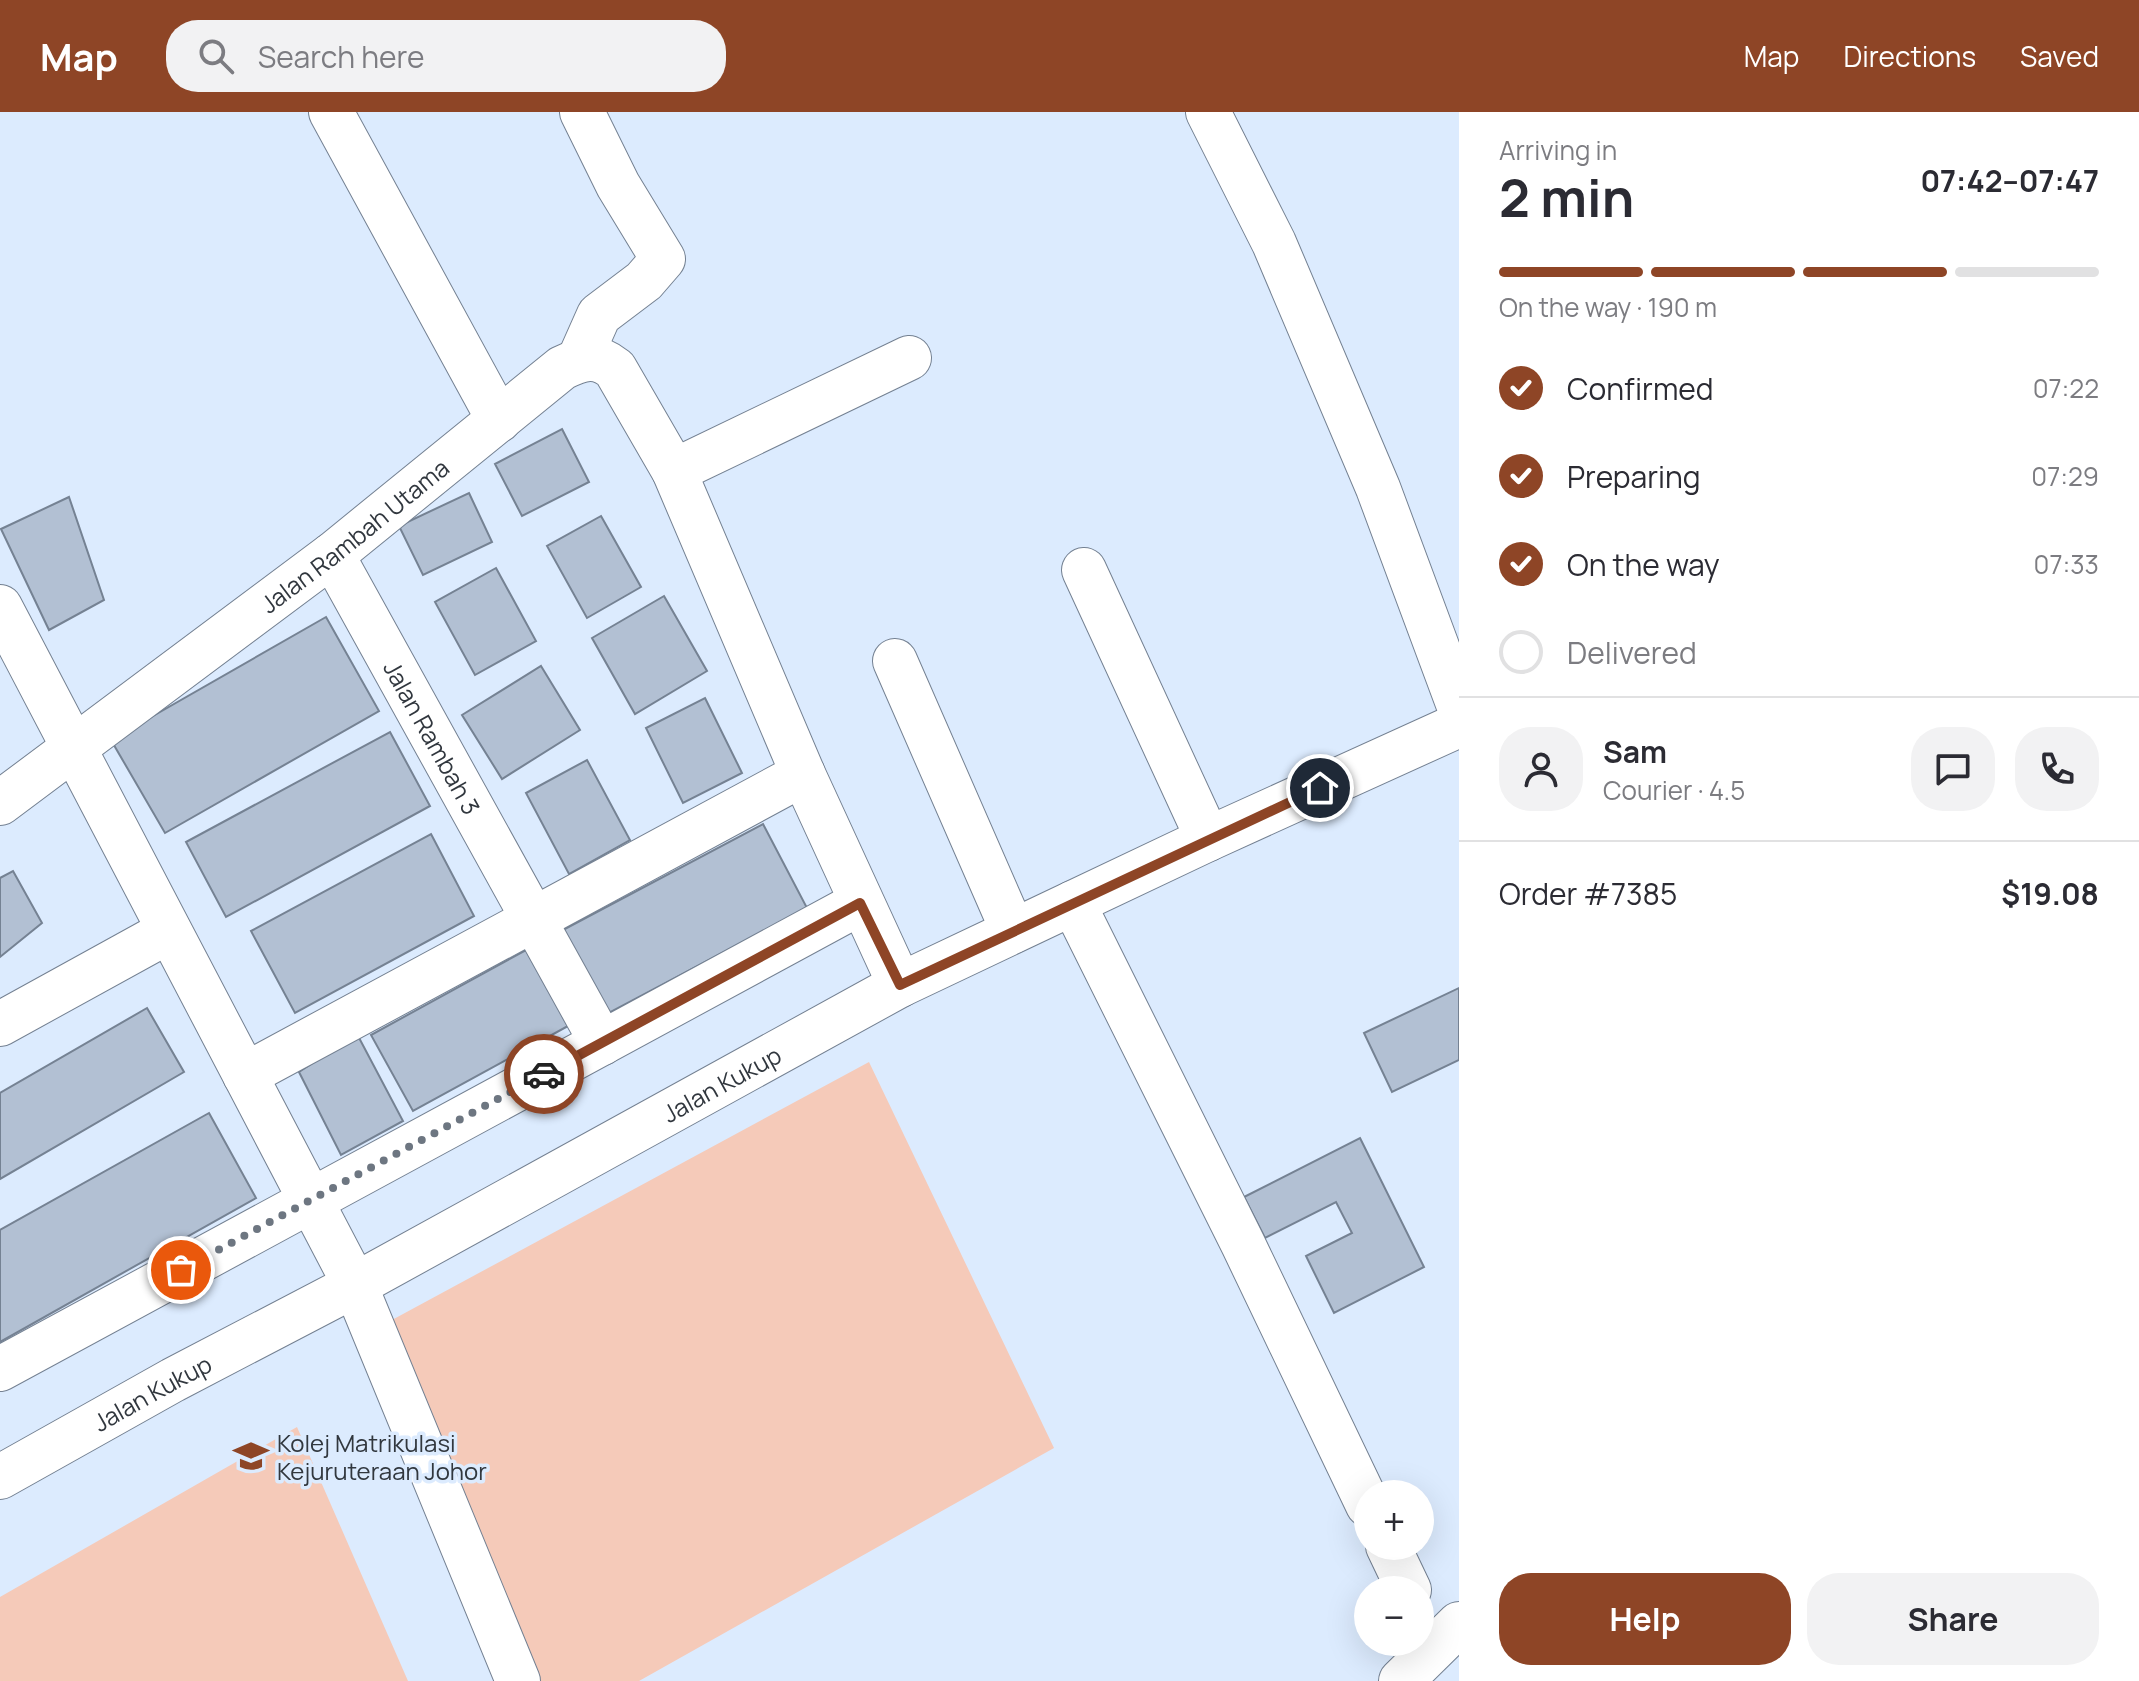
<!DOCTYPE html>
<html lang="en">
<head>
<meta charset="utf-8">
<style>
	:root { --surface:#fff; --page:#f2f2f3; --text:#2b2b33; --muted:#7c7c81; --line:#e1e1e2; --accent:#8e4526 }
	body { margin:0; font-family:Manrope,sans-serif; background:var(--page); color:var(--text); height:100vh; display:flex; flex-direction:column; font-size:30px; white-space:nowrap }
	* { box-sizing:border-box; margin:0 }
	p { font-size:26px; color:var(--muted) }
	.icon { flex:none; width:44px; height:44px; fill:none; stroke:currentColor; stroke-width:2; stroke-linecap:round; stroke-linejoin:round }
	.map { position:relative; flex:1; overflow:hidden }
	.panel { display:flex; flex-direction:column; background:var(--surface); width:680px }
	.panel>* { flex:none }
	.buttons { position:absolute; left:1354px; top:1368px; display:grid; gap:16px }
	.buttons a { display:grid; place-items:center; width:80px; height:80px; border-radius:50%; background:var(--surface); box-shadow:0 8px 32px #0002; font-size:40px }
	.pin { position:absolute; display:grid; place-items:center; width:68px; height:68px; color:#fff; margin:-34px; border:4px solid #fff; border-radius:50%; box-shadow:0 2px 8px #0007 }
	.courier { position:absolute; display:grid; place-items:center; width:80px; height:80px; margin:-40px; border:6px solid #8e4526; border-radius:50%; background:#fff; color:#222; box-shadow:0 2px 10px #0007 }
	.head em { font-style:normal; font-weight:700 }
	.head div { display:flex; flex-direction:column-reverse }
	.head { display:flex; align-items:center; justify-content:space-between; height:136px; padding:0 40px }
	h1 { font-size:52px; font-weight:700; line-height:60px }
	.bar { display:grid; grid-template-columns:repeat(4,1fr); gap:12px 8px; align-content:center; height:96px; padding:0 40px }
	.bar i { height:10px; border-radius:6px; background:var(--line) }
	.bar .current { background:var(--accent) }
	.bar p { grid-column:span 4 }
	.line { display:flex; align-items:center; gap:20px; padding:0 40px; border-top:2px solid var(--line) }
	.line div { flex:1 }
	.round { display:grid; place-items:center; flex:none; width:84px; height:84px; border-radius:32px; background:var(--page) }
	ol { padding:0 40px; list-style:none }
	li { display:flex; align-items:center; gap:24px; height:88px }
	li p { margin-inline-start:auto }
	li .icon { padding:8px; border-radius:50%; background:var(--accent); color:#fff; stroke-width:4 }
	li:last-child { color:var(--muted) }
	li i { width:44px; height:44px; border:4px solid var(--line); border-radius:50% }
	.action { display:flex; gap:16px; margin-top:auto; padding:16px 40px }
	.action a { flex:1; height:92px; border-radius:32px; background:var(--accent); color:#fff; font-size:32px; font-weight:700; line-height:92px; text-align:center }
	.action a+a { background:var(--page); color:var(--text) }
	header { display:flex; align-items:center; gap:48px; box-sizing:border-box; height:112px; padding:0 40px; background:var(--accent); color:#fff }
	header strong { font-size:38px }
	nav { display:flex; gap:44px; margin-inline-start:auto; font-size:28px }
	.search { width:560px; height:72px; background:var(--page); display:flex; align-items:center; gap:20px; box-sizing:border-box; padding:0 28px; border-radius:32px; color:var(--muted); font-size:30px }
	main { display:flex; flex:1; min-height:0 }
	.map>svg:first-child { display:block }
	.green { fill:#f5cab9 }
	.building { fill:#b2c0d3; stroke:#758293; stroke-width:2 }
	.lines { fill:none; stroke-linecap:round; stroke-linejoin:round }
	.minor-casing { stroke:#748192; stroke-width:46 }
	.major-casing { stroke:#748192; stroke-width:46 }
	.minor { stroke:#fff; stroke-width:44 }
	.major { stroke:#fff; stroke-width:44 }
	.done { stroke:#6d7681; stroke-width:8; stroke-dasharray:0 14.4 }
	.route { stroke:#8e4526; stroke-width:10 }
	.labels { text-anchor:middle; dominant-baseline:central; stroke-width:7; stroke-linejoin:round; paint-order:stroke }
	.street-label { font-size:24px; fill:#31373e; stroke:#dcebfe }
	.poi-label { font-size:24px; fill:#31373e; stroke:#dcebfe; text-anchor:start }
</style>
</head>
<body>
<header>
<strong>Map</strong>
<div class="search"><svg class="icon" aria-label="search" viewBox="0 0 24 24"><circle cx="10" cy="10" r="6"/><path d="M15 15l6 6"/></svg>Search here</div>
<nav><a>Map</a><a>Directions</a><a>Saved</a></nav>
</header>
<main>
<div class="map">
<svg width="1459" height="1569" viewBox="0 0 1459 1569">
	<rect width="100%" height="100%" fill="#dcebfe"/>
	<path class="green" d="M869 950 1054 1336 639 1569H524L379 1215Z
		M297 1315 408 1569H0V1485Z"/>
	<path class="building" d="M562 317 589 370 522 404 495 352Z
		M469 381 492 430 423 463 399 414Z
		M69 385 104 488 49 518 1 417Z
		M601 404 641 475 587 506 547 434Z
		M496 456 536 529 475 563 435 490Z
		M664 484 707 559 635 602 592 526Z
		M326 505 379 599 165 721 111 628Z
		M541 554 580 618 502 667 462 603Z
		M705 586 742 661 683 691 646 616Z
		M390 620 430 694 226 805 186 730Z
		M587 648 630 728 569 762 526 681Z
		M763 712 807 796 605 903 561 819Z
		M431 722 474 804 295 901 251 819Z
		M13 759 42 811 0 845V766Z
		M526 838 568 914 413 999 371 923Z
		M1459 876V948L1392 980 1364 921Z
		M147 896 184 960 0 1067V981Z
		M357 922 403 1009 341 1043 299 960Z
		M209 1001 256 1086 0 1230V1118Z
		M1360 1026 1424 1155 1334 1201 1306 1144 1352 1121 1336 1090 1265 1126 1244 1085Z"/>
	<g class="lines">
		<g class="minor-casing">
			<g id="minor">
				<path d="M331 0 499 308"/>
				<path d="M1208 0 1274 131 1378 376 1459 594"/>
				<path d="M579 248 599 203 644 169 663 147 618 73 582 0"/>
				<path d="M674 359 909 246"/>
				<path id="s1" d="M332 443 602 931"/>
				<path d="M1084 458 1208 727"/>
				<path d="M0 495 355 1173 518 1569"/>
				<path d="M895 549 1013 819"/>
				<path id="s2" d="M0 691 332 443 562 256C583 246 596 242 615 257L674 359 803 662 900 873"/>
				<path d="M1073 791 1243 1132 1368 1393"/>
				<path d="M0 912 169 819"/>
				<path d="M245 963 803 662"/>
				<path d="M0 1257 860 791"/>
				<path d="M1388 1434 1409 1478"/>
				<path d="M1401 1569 1459 1512"/>
			</g>
		</g>
		<g class="major-casing">
			<g id="major">
				<path id="s3" d="M0 1365 173 1268 355 1173 900 873 1208 727 1459 613"/>
			</g>
		</g>
		<use href="#minor" class="minor"/>
		<use href="#major" class="major"/>
	</g>
	<g class="lines">
		<path class="done" d="M181 1158 544 962"/>
		<path class="route" d="M544 962 860 791 900 873 1320 676"/>
	</g>
	<defs>
		<g id="school-bare" transform="scale(2.76)"><path d="M0-5L7-2L0 1L-7-2ZM-4 1L0 2.5L4 1V4Q0 6-4 4Z" fill="#8e4526" stroke="#dcebfe" stroke-width="2.5" paint-order="stroke"/></g>
	</defs>
	<g fill-rule="evenodd">
		<use href="#school-bare" x="251" y="1344"/>
	</g>
	<g class="labels">
		<g class="street-label">
			<text stroke="none"><textPath href="#s2" startOffset="444">Jalan Rambah Utama</textPath></text>
			<text stroke="none"><textPath href="#s1" startOffset="208">Jalan Rambah 3</textPath></text>
			<text stroke="none"><textPath href="#s3" startOffset="822">Jalan Kukup</textPath></text>
			<text stroke="none"><textPath href="#s3" startOffset="174">Jalan Kukup</textPath></text>
		</g>
		<g class="poi-label">
			<text x="277" y="1330">Kolej Matrikulasi<tspan x="277" dy="28">Kejuruteraan Johor</tspan></text>
		</g>
	</g>
</svg>
<div class="buttons">
<a>+</a>
<a>−</a>
</div>
<div class="pin" style="left:181px;top:1158px;background:#ea580c"><svg class="icon" aria-label="bag" viewBox="0 0 24 24"><path d="M5 8h14l-1 12H6zM9 8a3 3 0 0 1 6 0"/></svg></div>
<div class="pin" style="left:1320px;top:676px;background:#1f2937"><svg class="icon" aria-label="home" viewBox="0 0 24 24"><path d="M3 11l9-7 9 7M6 9v11h12V9"/></svg></div>
<div class="courier" style="left:544px;top:962px"><svg class="icon" aria-label="car" viewBox="0 0 24 24"><path d="M5 17H2v-5l4-1 3-4h7l3 4 3 1v5h-3M9 17h6M6 11h13"/><circle cx="7" cy="17" r="2"/><circle cx="17" cy="17" r="2"/></svg></div>
</div>
<section class="panel">
<div class="head"><div><h1>2 min</h1><p>Arriving in</p></div><em>07:42–07:47</em></div>
<div class="bar"><i class="current"></i><i class="current"></i><i class="current"></i><i></i><p>On the way · 190 m</p></div>
<ol>
<li><svg class="icon" aria-label="check" viewBox="0 0 24 24"><path d="M5 12l5 5 9-10"/></svg>Confirmed<p>07:22</p></li>
<li><svg class="icon" aria-label="check" viewBox="0 0 24 24"><path d="M5 12l5 5 9-10"/></svg>Preparing<p>07:29</p></li>
<li><svg class="icon" aria-label="check" viewBox="0 0 24 24"><path d="M5 12l5 5 9-10"/></svg>On the way<p>07:33</p></li>
<li><i></i>Delivered</li>
</ol>
<div class="line" style="height:144px"><a class="round"><svg class="icon" aria-label="person" viewBox="0 0 24 24"><circle cx="12" cy="8" r="4"/><path d="M4 21q1-7 8-7t8 7"/></svg></a><div><b>Sam</b><p>Courier · 4.5</p></div><a class="round"><svg class="icon" aria-label="chat" viewBox="0 0 24 24"><path d="M4 5h16v11H9l-5 4z"/></svg></a><a class="round"><svg class="icon" aria-label="phone" viewBox="0 0 24 24"><path d="M5 4h4l2 5-3 2q2 4 5 5l2-3 5 2v4C11 20 4 13 5 4z"/></svg></a></div>
<div class="line" style="height:104px"><div>Order #7385</div><b>$19.08</b></div>
<div class="action"><a>Help</a><a>Share</a></div>
</section>
</main>
</body>
</html>
